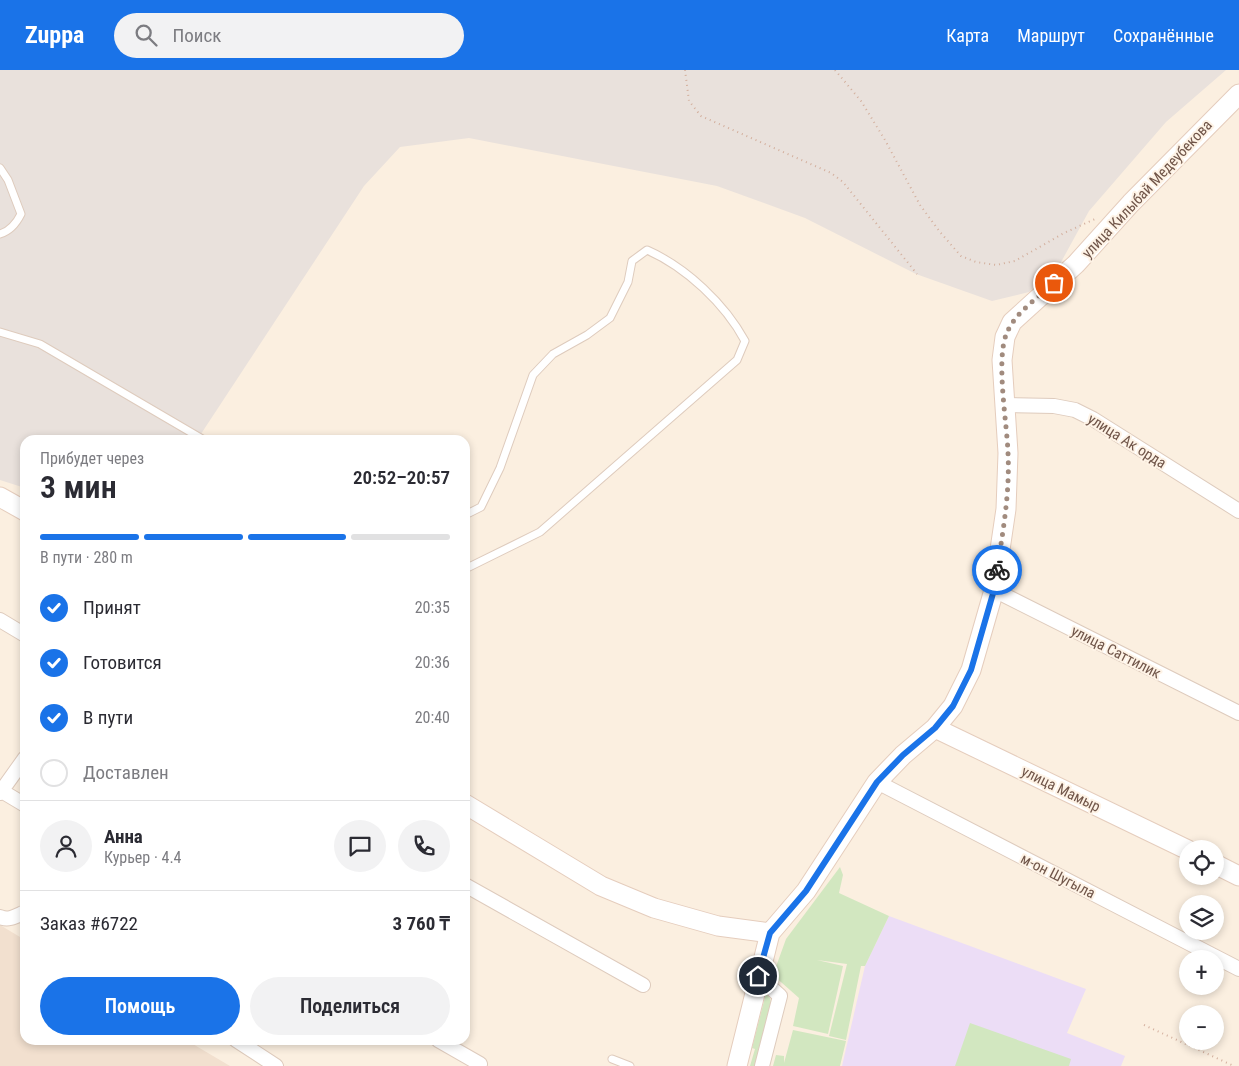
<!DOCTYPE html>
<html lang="ru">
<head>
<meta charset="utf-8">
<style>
	:root { --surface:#fff; --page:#f2f2f3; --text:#2b2b33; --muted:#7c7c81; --line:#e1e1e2; --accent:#1a73e8 }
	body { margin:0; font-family:"Roboto Condensed",sans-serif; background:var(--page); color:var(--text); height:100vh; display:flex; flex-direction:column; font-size:19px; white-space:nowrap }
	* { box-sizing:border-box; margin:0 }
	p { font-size:16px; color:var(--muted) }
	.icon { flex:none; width:28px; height:28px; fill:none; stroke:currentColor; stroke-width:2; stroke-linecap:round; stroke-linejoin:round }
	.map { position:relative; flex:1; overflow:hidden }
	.side { position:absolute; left:20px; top:365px; width:450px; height:610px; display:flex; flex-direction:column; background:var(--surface); border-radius:15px; box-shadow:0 2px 8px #0003 }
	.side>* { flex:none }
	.controls { position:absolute; left:1179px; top:770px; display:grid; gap:10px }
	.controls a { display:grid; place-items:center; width:45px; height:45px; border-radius:50%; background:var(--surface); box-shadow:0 2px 8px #0003; font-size:25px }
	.pin { position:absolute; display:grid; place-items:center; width:42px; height:42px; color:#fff; margin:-21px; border:2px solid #fff; border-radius:50%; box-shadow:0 1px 5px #0007 }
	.courier { position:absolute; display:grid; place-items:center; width:50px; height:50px; margin:-25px; border:4px solid #1a73e8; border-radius:50%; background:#fff; color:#222; box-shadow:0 1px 6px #0007 }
	.overview em { font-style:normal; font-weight:600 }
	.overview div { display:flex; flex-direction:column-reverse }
	.overview { display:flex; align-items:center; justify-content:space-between; height:85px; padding:0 20px }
	h1 { font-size:32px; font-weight:600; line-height:38px }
	.bar { display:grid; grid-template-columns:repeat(4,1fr); gap:8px 5px; align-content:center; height:60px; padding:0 20px }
	.bar i { height:6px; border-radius:4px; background:var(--line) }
	.bar .active { background:var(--accent) }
	.bar p { grid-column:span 4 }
	.line { display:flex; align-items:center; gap:12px; padding:0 20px; border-top:1px solid var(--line) }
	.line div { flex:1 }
	.round { display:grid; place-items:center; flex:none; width:52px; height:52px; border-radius:26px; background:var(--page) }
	ol { padding:0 20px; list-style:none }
	li { display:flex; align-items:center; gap:15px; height:55px }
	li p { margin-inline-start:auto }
	li .icon { padding:5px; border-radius:50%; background:var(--accent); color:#fff; stroke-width:4 }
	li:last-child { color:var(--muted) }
	li i { width:28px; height:28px; border:2px solid var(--line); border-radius:50% }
	.action { display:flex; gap:10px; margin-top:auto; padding:10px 20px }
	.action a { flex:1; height:58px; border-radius:30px; background:var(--accent); color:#fff; font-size:20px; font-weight:600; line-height:58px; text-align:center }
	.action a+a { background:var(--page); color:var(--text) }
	header { display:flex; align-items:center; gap:30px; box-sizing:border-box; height:70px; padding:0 25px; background:var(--accent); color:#fff }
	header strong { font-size:24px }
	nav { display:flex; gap:28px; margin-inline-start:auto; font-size:18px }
	.search { width:350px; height:45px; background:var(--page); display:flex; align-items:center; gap:12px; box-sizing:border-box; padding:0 18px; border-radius:28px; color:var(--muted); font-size:19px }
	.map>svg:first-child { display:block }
	.residential { fill:#f2e0cf }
	.industrial { fill:#e9e1dc }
	.education { fill:#ecddf6 }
	.green { fill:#d2e7c0 }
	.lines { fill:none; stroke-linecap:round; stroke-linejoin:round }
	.lane-casing { stroke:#decbbd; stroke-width:9 }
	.street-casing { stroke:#decbbd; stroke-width:16 }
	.secondary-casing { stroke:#e5cdbd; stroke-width:21 }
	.path { stroke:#d3af9d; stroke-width:2; stroke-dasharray:1 4; stroke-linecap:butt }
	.lane { stroke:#fff; stroke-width:7 }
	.street { stroke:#fff; stroke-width:14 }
	.secondary { stroke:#fff; stroke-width:19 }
	.done { stroke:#a18b7e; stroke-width:5; stroke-dasharray:0 9 }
	.route { stroke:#1a73e8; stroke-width:6 }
	.labels { text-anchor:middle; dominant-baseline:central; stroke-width:4; stroke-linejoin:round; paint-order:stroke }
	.street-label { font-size:15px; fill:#705549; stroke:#fef3e6 }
</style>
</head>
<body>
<header>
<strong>Zuppa</strong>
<div class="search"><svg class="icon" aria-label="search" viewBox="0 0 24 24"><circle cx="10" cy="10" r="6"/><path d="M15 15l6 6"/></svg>Поиск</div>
<nav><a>Карта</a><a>Маршрут</a><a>Сохранённые</a></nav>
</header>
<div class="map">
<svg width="1239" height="996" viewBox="0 0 1239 996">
	<rect width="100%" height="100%" fill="#fbefe0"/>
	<path class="residential" d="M0 855 25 870V970H186L230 996H0Z"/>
	<path class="industrial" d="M0 0H1226L1166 52 1089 141 1060 194 1029 222 992 231 916 204 805 148 717 116 469 68 400 77 364 116 197 370H25V418L0 410Z"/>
	<path class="education" d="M889 846 1086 919 1067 963 1125 986 1121 996H842L865 896Z"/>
	<path class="green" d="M840 797 843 805 839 823 889 846 865 896H861L846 970 829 966 847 894 817 890 843 896 828 964 793 956 799 928 773 905 786 869Z
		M766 923 770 928 771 933 755 996H750L755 979 752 978Z
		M970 953 1071 989 1069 996H955Z
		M793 960 846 971 840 996H773L776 985 784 986V993Z"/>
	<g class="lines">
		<g class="lane-casing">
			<path id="lane" d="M0 98 8 110 21 144C16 154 10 161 0 164
				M0 262 40 274 204 370
				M465 445 481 437 500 398 533 305 553 284 587 265 610 248 628 212 632 191 647 180C686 197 725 234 745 271L737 290 540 462 465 499
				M612 989 630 996"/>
		</g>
		<g class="street-casing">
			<path id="street" d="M1004 335 1054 336 1075 340 1093 349 1239 441
				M994 520 1239 643
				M0 550 25 565
				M877 712 1239 899
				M0 720 25 735
				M0 723 25 688
				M465 815 643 915
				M0 847C9 851 16 846 25 842
				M758 906 780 926 762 996
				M236 970 276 996
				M438 970 480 994"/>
		</g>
		<g class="secondary-casing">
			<path id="secondary" d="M0 427 25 441
				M935 658 1188 780
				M465 734 601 816 654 838 718 856 770 863
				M1215 794 1239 806
				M737 996 770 863 806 821 877 712 903 685 935 658 953 636 971 600 994 520 1006 439 1008 383 1002 290 1005 267 1012 252 1076 194 1131 133 1239 24"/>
		</g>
		<path class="path" d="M685 0 689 31 701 46 831 103 843 112 917 204
			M835 0 861 31 885 70 920 135 940 162 961 186 976 192 996 195 1015 191 1064 163 1095 149
			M1144 955 1234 996"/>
		<use href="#lane" class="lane"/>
		<use href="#street" class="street"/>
		<use href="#secondary" class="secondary"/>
	</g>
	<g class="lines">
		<path class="done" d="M997 500C1003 461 1010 422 1008 383 1007 353 996 292 1006 265 1014 243 1038 228 1054 213"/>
		<path class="route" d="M758 906 770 863 806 821 877 712 903 685 935 658 953 636 971 600 994 520 997 500"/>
	</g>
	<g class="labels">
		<g class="street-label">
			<text transform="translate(1147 119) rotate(-47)">улица Килыбай Медеубекова</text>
			<text transform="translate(1127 371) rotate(32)">улица Ак орда</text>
			<text transform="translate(1116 582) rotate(27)">улица Саттилик</text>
			<text transform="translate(1061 719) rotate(26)">улица Мамыр</text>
			<text transform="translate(1058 806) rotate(27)">м-он Шугыла</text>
		</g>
	</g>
</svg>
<div class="controls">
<a><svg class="icon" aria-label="locate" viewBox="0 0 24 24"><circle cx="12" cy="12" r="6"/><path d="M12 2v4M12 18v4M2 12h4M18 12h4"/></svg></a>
<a><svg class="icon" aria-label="layers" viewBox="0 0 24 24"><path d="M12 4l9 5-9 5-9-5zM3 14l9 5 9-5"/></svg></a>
<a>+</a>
<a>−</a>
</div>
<div class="pin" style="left:1054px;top:213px;background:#ea580c"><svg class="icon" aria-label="bag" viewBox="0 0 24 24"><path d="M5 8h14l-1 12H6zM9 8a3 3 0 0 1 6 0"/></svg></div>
<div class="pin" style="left:758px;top:906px;background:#1f2937"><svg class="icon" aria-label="home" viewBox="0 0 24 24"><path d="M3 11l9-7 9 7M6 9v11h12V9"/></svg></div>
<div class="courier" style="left:997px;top:500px"><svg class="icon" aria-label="bike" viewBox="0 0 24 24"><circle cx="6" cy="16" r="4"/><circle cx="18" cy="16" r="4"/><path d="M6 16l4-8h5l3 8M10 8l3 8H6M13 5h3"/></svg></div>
<section class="side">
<div class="overview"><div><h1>3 мин</h1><p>Прибудет через</p></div><em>20:52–20:57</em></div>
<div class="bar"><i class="active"></i><i class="active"></i><i class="active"></i><i></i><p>В пути · 280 m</p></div>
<ol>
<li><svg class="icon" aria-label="check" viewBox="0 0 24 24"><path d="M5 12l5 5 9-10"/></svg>Принят<p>20:35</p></li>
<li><svg class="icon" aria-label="check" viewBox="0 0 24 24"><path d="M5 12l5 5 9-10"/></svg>Готовится<p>20:36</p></li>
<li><svg class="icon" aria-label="check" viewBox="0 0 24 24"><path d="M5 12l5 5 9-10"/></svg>В пути<p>20:40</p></li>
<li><i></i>Доставлен</li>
</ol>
<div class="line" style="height:90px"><a class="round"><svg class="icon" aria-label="person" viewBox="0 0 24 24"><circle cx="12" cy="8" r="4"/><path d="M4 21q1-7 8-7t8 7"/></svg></a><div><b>Анна</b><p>Курьер · 4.4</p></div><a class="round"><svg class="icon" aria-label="chat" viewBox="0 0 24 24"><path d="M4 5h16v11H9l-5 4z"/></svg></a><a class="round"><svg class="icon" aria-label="phone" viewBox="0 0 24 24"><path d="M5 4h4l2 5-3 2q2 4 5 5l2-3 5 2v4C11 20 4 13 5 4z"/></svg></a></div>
<div class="line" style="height:65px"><div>Заказ #6722</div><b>3 760 ₸</b></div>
<div class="action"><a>Помощь</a><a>Поделиться</a></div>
</section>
</div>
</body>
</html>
